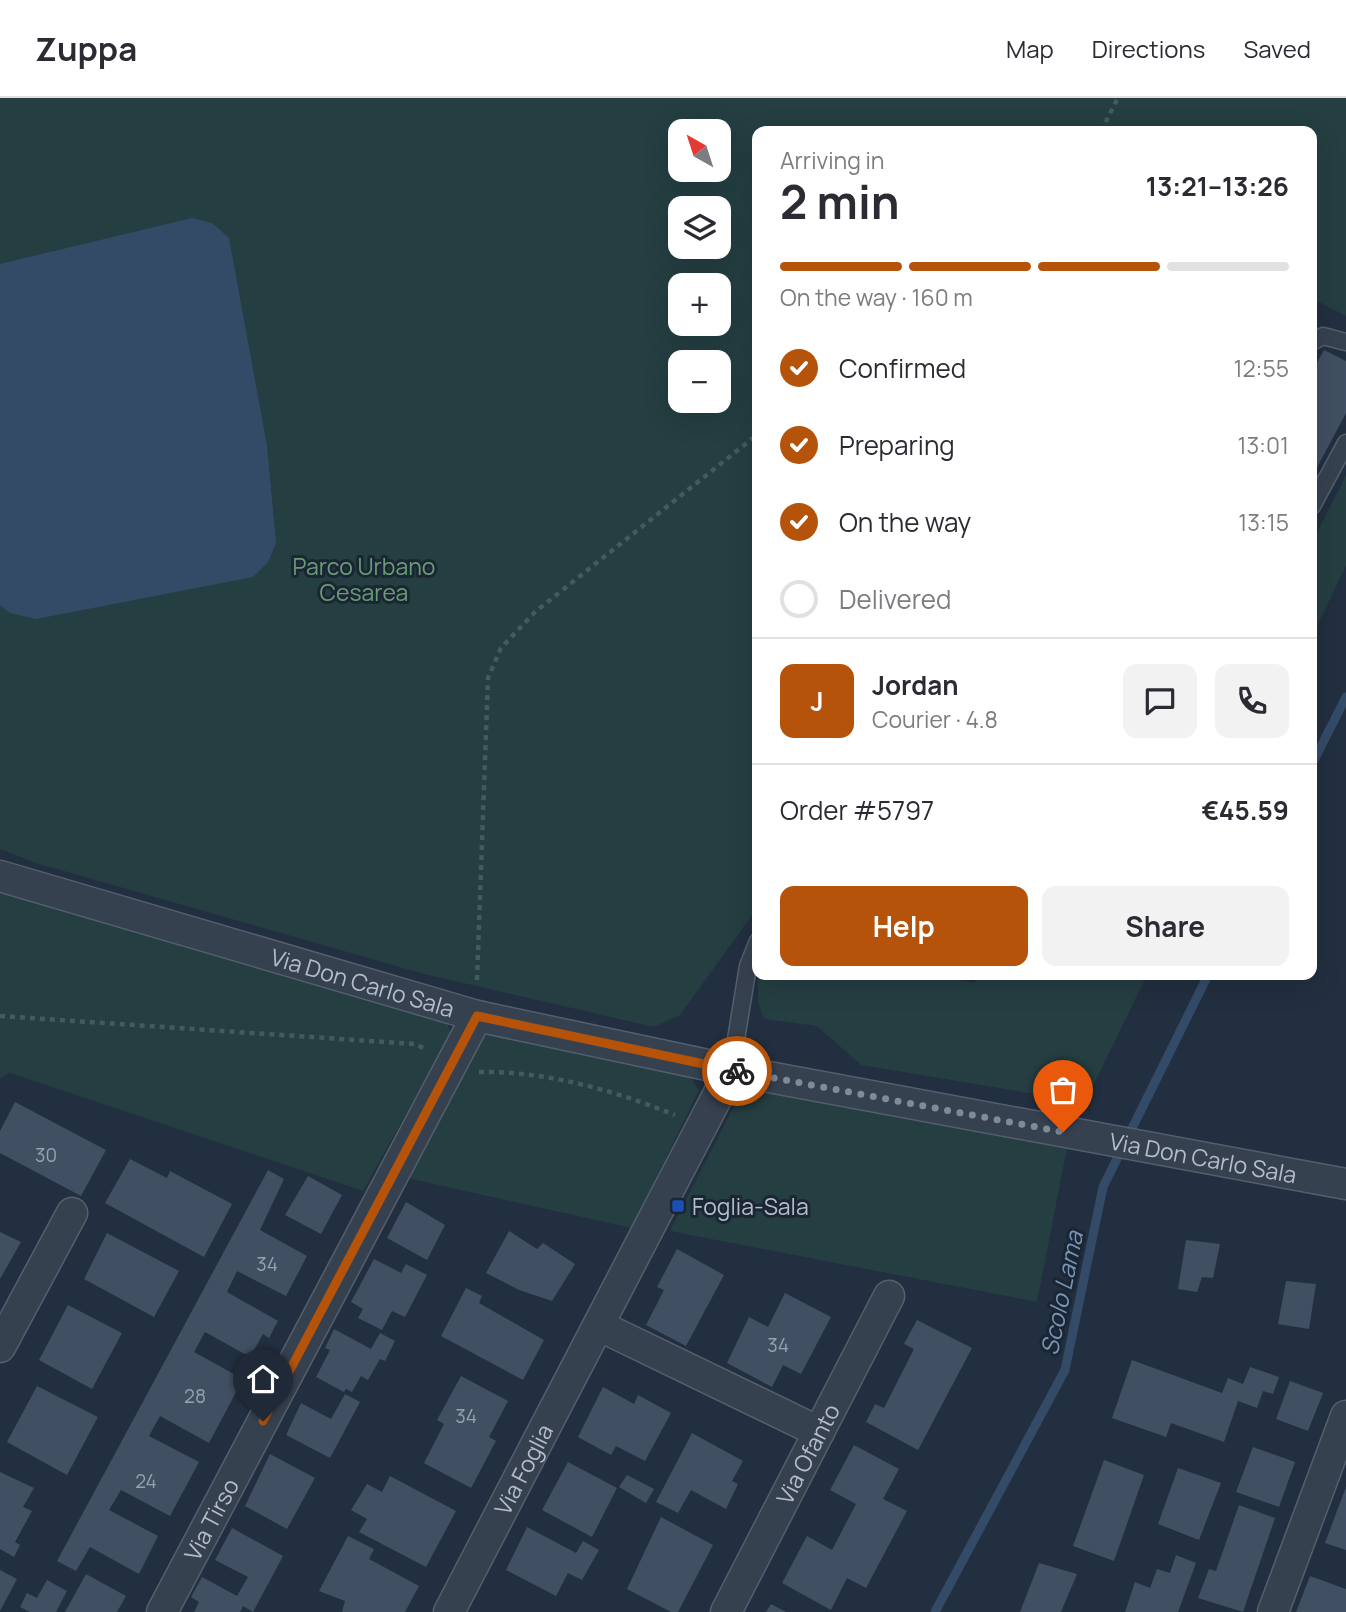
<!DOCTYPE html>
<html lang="en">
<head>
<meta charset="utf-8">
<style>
	:root { --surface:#fff; --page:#f2f2f3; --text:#2b2b33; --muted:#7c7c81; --line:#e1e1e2; --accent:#b45309 }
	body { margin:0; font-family:Manrope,sans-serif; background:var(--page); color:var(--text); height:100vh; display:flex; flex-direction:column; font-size:26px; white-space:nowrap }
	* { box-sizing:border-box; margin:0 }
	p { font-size:23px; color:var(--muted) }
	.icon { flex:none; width:38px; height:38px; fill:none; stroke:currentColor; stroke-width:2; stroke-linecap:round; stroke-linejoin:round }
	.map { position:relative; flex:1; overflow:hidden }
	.panel { position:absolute; left:752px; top:28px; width:565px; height:854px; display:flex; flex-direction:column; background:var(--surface); border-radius:14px; box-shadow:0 7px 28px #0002 }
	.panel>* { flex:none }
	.needle { width:46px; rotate:321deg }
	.buttons { position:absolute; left:668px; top:21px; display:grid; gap:14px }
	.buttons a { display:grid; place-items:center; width:63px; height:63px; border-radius:14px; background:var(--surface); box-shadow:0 7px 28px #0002; font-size:35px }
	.pin { position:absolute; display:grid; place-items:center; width:60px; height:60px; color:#fff; margin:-72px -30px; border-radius:50% 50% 50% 0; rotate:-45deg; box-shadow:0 0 7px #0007 }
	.pin .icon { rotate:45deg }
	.courier { position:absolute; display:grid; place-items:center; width:70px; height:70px; margin:-35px; border:5px solid #b45309; border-radius:50%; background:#fff; color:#222; box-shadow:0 2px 9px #0007 }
	.overview em { font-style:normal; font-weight:700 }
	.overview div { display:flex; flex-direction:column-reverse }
	.overview { display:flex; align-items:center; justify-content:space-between; height:119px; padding:0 28px }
	h1 { font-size:46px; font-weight:700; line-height:52px }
	.bar { display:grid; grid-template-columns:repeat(4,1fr); gap:10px 7px; align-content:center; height:84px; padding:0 28px }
	.bar i { height:9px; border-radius:5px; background:var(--line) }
	.bar .active { background:var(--accent) }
	.bar p { grid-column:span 4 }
	.line { display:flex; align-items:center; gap:18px; padding:0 28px; border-top:2px solid var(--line) }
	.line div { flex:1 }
	.round { display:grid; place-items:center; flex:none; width:74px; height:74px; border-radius:14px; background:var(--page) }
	ol { padding:0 28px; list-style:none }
	li { display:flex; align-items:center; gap:21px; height:77px }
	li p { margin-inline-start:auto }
	li .icon { padding:7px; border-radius:50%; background:var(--accent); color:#fff; stroke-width:4 }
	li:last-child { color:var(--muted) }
	li i { width:38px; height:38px; border:4px solid var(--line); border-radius:50% }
	.action { display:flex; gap:14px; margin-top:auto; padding:14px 28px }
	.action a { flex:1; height:80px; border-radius:14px; background:var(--accent); color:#fff; font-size:28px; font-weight:700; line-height:80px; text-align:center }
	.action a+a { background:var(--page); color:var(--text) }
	header { display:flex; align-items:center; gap:42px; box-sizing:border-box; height:98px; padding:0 35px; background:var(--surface); border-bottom:2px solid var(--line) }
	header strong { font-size:33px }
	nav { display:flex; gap:38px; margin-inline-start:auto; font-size:24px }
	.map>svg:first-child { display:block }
	.green { fill:#243e41; fill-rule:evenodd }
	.water { fill:#344b68 }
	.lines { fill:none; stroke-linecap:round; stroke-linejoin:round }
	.stream { stroke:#344b68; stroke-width:9 }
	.building { fill:#414f62 }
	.service-casing { stroke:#545f6e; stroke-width:19 }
	.minor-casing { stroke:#545f6e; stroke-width:33 }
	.path { stroke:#425b5e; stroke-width:4.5; stroke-dasharray:5 5; stroke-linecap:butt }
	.service { stroke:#364150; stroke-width:16 }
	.minor { stroke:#364150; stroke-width:30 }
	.done { stroke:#808b9a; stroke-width:7; stroke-dasharray:0 12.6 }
	.route { stroke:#b45309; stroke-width:9 }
	.transit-dot { fill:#1a4fb4; stroke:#1b2635; stroke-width:2.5 }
	.labels { text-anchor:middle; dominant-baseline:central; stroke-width:6; stroke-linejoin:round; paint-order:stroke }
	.number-label { font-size:19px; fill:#96a1b1 }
	.park-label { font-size:23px; fill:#689d73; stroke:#1b2635 }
	.street-label { font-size:23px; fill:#b2bccb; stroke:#1b2635 }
	.poi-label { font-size:23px; fill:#b2bccb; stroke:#1b2635; text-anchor:start }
	.water-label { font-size:24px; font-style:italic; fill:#7893b4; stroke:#1b2635 }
</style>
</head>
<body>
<header>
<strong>Zuppa</strong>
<nav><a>Map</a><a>Directions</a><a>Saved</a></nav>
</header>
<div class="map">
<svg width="1346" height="1514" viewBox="0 0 1346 1514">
	<rect width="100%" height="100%" fill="#222f40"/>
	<path class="green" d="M0 0H1346V218L1313 201 1312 33H758V809L680 917 654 929 424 876 36 765 0 751ZM681 33H719V72H681ZM681 110H719V149H681ZM681 187H719V226H681ZM681 264H719V303H681Z
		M1346 377V468L1313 536V443Z
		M0 783 190 851 438 918 447 924 451 935 363 1093 10 975 0 981Z
		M758 877H939L974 885 978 877H1147L1094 986 1064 1001 861 967 817 928 764 921 758 904Z
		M491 934 688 975 699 992 632 1130 407 1080 482 939Z
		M754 989 1067 1050 1037 1204 670 1133 735 1006 746 993Z"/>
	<path class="water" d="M192 120 212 125 229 140 267 348 276 445 268 464 253 479 36 521 10 515 0 507V166Z"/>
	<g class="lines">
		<path class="stream" d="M1312 666 1346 599
			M935 1514 1065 1272 1103 1089 1208 877"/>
	</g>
	<path class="building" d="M1324 252 1346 263V315L1312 379V273Z
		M15 1004 106 1052 81 1098 0 1055V1033Z
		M130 1061 167 1080 170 1073 232 1106 204 1159 105 1105Z
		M268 1072 284 1081 260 1132 307 1158 286 1198 237 1173 227 1194 278 1223 269 1240 263 1236 250 1259 205 1234 194 1254 243 1281 209 1345 160 1318 149 1338 199 1364 170 1418 121 1392 109 1412 158 1438 139 1476 90 1449 76 1473 57 1463Z
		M308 1078 342 1097 321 1136 285 1117Z
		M406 1104 445 1127 427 1162 387 1140Z
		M509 1133 537 1151 543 1145 575 1166 552 1203 519 1192 486 1175Z
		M0 1134 21 1144 0 1181Z
		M107 1135 179 1173 154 1219 84 1181Z
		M1186 1142 1220 1146 1213 1180 1202 1179 1197 1194 1178 1191Z
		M677 1151 724 1177 686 1248 646 1227 664 1192 657 1189Z
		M374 1161 401 1175 406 1166 427 1177 405 1219 392 1213 382 1232 358 1220 363 1211 351 1204Z
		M1286 1183 1316 1186 1309 1231 1278 1226Z
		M466 1190 482 1198 479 1205 544 1242 523 1282 441 1238Z
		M785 1195 831 1219 801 1276 783 1267 772 1289 727 1265 749 1219 768 1229Z
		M68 1207 122 1235 92 1291 39 1262Z
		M917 1222 972 1250 918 1352 866 1324 875 1306 884 1310 914 1251 904 1246Z
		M334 1231 371 1251 380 1235 395 1243 385 1263 380 1261 368 1282 361 1278 352 1294 346 1291 344 1294 316 1279 330 1252 325 1250Z
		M1132 1262 1222 1295 1228 1280 1243 1286 1250 1269 1279 1279 1273 1296 1263 1293 1257 1310 1238 1303 1224 1344 1171 1325 1166 1339 1112 1320Z
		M461 1278 508 1303 489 1339 496 1343 471 1390 424 1365 444 1326 437 1322Z
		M1290 1283 1323 1295 1308 1333 1276 1321Z
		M37 1288 98 1319 67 1377 7 1344Z
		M603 1289 634 1306 638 1297 671 1315 645 1363 616 1348 611 1357 578 1339Z
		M345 1296 360 1304 330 1360 286 1337 301 1305 331 1321Z
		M692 1335 743 1363 732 1383 738 1386 726 1411 691 1392 678 1415 656 1404Z
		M854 1347 899 1371 883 1401 907 1413 866 1490 847 1480 831 1512 782 1485 807 1438 832 1452 856 1406 830 1392Z
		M1253 1349 1295 1364 1279 1409 1236 1394Z
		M270 1356 315 1380 287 1431 245 1408Z
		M1104 1362 1144 1377 1114 1463 1073 1448Z
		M568 1364 617 1390 592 1439 542 1412Z
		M1178 1370 1221 1385 1199 1442 1158 1426Z
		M0 1374 34 1390 23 1409 32 1413 15 1444 20 1447 14 1459 0 1451Z
		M627 1377 654 1391 646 1405 619 1389Z
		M390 1378 456 1413 426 1469 359 1434 367 1421 351 1412 367 1386 382 1394Z
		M1346 1389V1452L1325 1445Z
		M1239 1407 1275 1420 1243 1514 1198 1500 1209 1471 1216 1473Z
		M661 1419 713 1447 678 1514H671L627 1491Z
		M527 1429 576 1455 583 1443 599 1452 582 1482 568 1475 556 1498 506 1472Z
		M232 1430 283 1458 253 1514 243 1508 240 1514H194L199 1504 191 1499 202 1479 237 1498 248 1479 215 1462Z
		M348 1438 374 1451 369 1461 419 1488 405 1514H342L345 1503 319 1493Z
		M1176 1457 1196 1465 1178 1514H1125L1135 1484 1150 1490 1157 1471 1170 1475Z
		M1039 1465 1077 1476 1061 1514H1020Z
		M0 1472 17 1481 0 1513Z
		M86 1476 126 1498 117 1514H65Z
		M1310 1478 1346 1491V1514H1296Z
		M47 1482 67 1493 56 1514H30L20 1509 27 1495 37 1500Z
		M771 1506 786 1514H766Z"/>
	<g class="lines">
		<g class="service-casing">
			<path id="service" d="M1312 244 1323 238 1346 244
				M1312 408 1346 345
				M731 972 748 868 758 843"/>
		</g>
		<g class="minor-casing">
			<g id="minor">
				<path id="s1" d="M0 778 477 918 731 972 1346 1086"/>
				<path d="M600 1228 819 1334"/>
				<path d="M0 1249 72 1115"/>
				<path id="s2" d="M162 1514 477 918"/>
				<path id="s3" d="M449 1514 731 972"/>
				<path id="s4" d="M726 1514 889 1198"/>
				<path d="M1273 1514 1346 1318"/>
			</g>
		</g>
		<path class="path" d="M1101 33 1118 0
			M477 882 488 580 501 550 535 514 758 336
			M0 918 415 946 427 952
			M479 974C546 973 613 992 675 1017"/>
		<use href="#service" class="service"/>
		<use href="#minor" class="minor"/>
	</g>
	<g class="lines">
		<path class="done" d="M737 973 1063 1034"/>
		<path class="route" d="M263 1323 477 918 737 973"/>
	</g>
	<rect class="transit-dot" x="671" y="1101" width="14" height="14" rx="3.5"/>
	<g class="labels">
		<g class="number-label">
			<text x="46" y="1057">30</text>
			<text x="267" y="1166">34</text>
			<text x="778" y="1247">34</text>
			<text x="195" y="1298">28</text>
			<text x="466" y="1318">34</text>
			<text x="146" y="1383">24</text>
		</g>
		<g class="park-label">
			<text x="364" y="468">Parco Urbano<tspan x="364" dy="26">Cesarea</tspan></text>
		</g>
		<g class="street-label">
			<text stroke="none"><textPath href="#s1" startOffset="378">Via Don Carlo Sala</textPath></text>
			<text stroke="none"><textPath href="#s1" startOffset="1237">Via Don Carlo Sala</textPath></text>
			<text stroke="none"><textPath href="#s4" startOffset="178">Via Ofanto</textPath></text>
			<text stroke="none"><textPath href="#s3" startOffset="161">Via Foglia</textPath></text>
			<text stroke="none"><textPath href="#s2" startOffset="105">Via Tirso</textPath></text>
		</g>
		<g class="poi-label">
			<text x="692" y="1108">Foglia-Sala</text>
		</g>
		<g class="water-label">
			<text transform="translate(1061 1195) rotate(-78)">Scolo Lama</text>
		</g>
	</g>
</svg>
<div class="buttons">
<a><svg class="needle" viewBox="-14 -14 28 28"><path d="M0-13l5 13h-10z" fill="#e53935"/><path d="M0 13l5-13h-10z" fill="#7c7c81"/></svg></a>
<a><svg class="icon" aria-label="layers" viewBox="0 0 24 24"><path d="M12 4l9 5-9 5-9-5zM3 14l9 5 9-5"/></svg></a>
<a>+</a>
<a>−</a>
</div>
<div class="pin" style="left:1063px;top:1034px;background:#ea580c"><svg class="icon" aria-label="bag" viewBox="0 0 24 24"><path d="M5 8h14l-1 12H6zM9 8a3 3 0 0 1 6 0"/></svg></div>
<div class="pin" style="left:263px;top:1323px;background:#1f2937"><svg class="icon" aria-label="home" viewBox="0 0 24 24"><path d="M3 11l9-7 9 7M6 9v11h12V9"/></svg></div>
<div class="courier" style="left:737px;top:973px"><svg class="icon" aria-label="bike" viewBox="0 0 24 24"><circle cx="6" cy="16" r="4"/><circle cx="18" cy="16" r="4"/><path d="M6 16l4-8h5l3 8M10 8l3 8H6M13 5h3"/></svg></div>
<section class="panel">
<div class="overview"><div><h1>2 min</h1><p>Arriving in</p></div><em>13:21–13:26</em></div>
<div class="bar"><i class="active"></i><i class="active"></i><i class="active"></i><i></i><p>On the way · 160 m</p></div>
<ol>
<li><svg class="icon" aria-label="check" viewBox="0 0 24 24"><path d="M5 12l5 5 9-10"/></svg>Confirmed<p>12:55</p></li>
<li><svg class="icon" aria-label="check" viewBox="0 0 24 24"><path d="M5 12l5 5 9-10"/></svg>Preparing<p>13:01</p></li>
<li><svg class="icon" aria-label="check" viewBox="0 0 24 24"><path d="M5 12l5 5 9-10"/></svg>On the way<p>13:15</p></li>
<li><i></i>Delivered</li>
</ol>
<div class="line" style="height:126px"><b class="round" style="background:var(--accent);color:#fff">J</b><div><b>Jordan</b><p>Courier · 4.8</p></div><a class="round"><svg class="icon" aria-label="chat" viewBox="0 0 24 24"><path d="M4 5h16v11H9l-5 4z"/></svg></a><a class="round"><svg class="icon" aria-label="phone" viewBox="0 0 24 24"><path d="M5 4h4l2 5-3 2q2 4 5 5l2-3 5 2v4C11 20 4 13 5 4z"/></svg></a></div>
<div class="line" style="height:91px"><div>Order #5797</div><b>€45.59</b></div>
<div class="action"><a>Help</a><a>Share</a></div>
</section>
</div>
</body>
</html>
